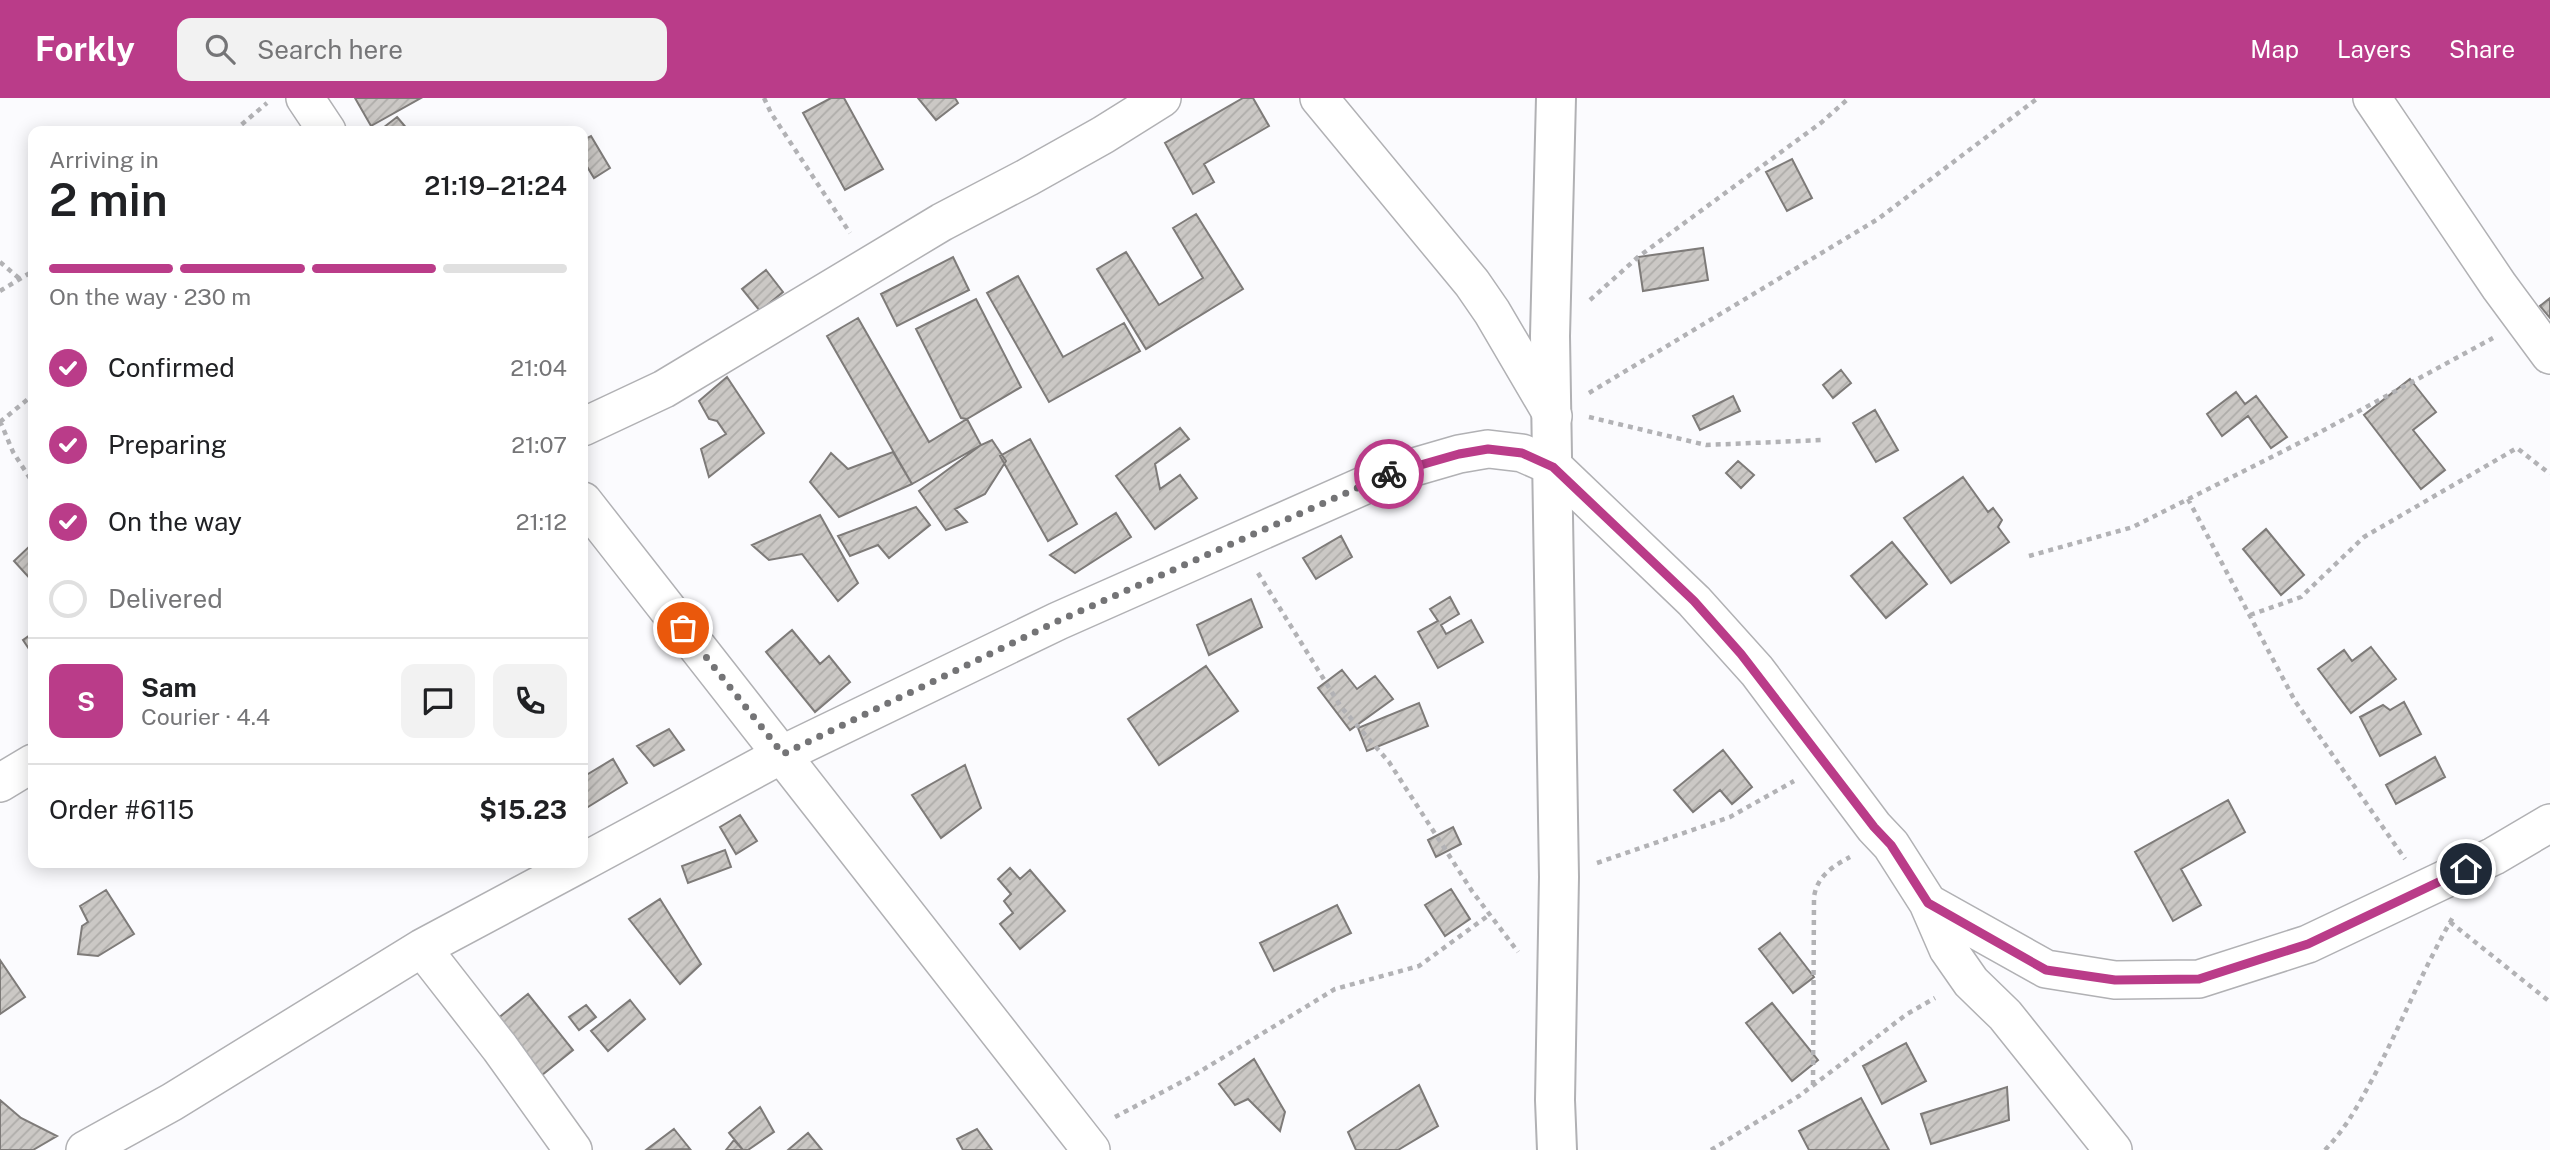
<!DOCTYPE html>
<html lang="en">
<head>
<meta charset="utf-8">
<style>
	:root { --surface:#fff; --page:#f2f2f2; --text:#202124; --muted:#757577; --line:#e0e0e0; --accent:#ba3c89 }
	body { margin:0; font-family:"Public Sans",sans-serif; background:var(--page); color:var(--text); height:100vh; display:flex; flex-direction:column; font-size:26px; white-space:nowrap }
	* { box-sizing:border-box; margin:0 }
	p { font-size:23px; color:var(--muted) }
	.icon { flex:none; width:38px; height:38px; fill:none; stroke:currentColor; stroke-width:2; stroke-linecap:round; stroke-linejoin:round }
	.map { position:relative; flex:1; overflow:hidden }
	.drawer { position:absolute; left:28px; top:28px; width:560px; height:742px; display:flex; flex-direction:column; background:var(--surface); border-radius:14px; box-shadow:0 4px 18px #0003 }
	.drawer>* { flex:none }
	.pin { position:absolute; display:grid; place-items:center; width:60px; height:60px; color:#fff; margin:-30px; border:4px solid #fff; border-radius:50%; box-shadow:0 2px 7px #0007 }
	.courier { position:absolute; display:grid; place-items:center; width:70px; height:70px; margin:-35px; border:5px solid #ba3c89; border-radius:50%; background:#fff; color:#222; box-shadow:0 2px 9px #0007 }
	.head em { font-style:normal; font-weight:600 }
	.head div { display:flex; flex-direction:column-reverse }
	.head { display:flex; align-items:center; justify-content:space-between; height:119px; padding:0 21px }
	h1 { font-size:46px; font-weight:600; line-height:52px }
	.bar { display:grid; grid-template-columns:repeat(4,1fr); gap:10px 7px; align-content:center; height:84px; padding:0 21px }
	.bar i { height:9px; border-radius:5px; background:var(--line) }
	.bar .active { background:var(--accent) }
	.bar p { grid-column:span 4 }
	.line { display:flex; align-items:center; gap:18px; padding:0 21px; border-top:2px solid var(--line) }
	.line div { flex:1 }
	.round { display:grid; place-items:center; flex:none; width:74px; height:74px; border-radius:14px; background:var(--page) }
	ol { padding:0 21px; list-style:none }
	li { display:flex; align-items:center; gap:21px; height:77px }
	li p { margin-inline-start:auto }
	li .icon { padding:7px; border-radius:50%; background:var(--accent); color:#fff; stroke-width:4 }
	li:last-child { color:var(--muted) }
	li i { width:38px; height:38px; border:4px solid var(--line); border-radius:50% }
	header { display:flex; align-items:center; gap:42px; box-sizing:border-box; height:98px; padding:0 35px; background:var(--accent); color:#fff }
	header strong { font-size:33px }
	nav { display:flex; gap:38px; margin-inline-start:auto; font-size:24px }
	.search { width:490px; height:63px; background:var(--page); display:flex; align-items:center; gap:18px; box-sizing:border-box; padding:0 24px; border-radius:14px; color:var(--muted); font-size:26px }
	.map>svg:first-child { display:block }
	.building { fill:url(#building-hatch); stroke:#7e7b79; stroke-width:2 }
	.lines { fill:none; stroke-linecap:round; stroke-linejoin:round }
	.street-casing { stroke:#b1b1b4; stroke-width:40 }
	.secondary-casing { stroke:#b1b1b4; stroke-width:42 }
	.path { stroke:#b2b2b5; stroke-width:4.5; stroke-dasharray:5 5; stroke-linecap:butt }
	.street { stroke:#fff; stroke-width:37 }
	.secondary { stroke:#fff; stroke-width:38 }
	.done { stroke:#747476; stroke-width:7; stroke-dasharray:0 12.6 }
	.route { stroke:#ba3c89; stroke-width:9 }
</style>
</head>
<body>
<header>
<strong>Forkly</strong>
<div class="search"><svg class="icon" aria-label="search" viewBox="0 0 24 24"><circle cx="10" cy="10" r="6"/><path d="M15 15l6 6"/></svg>Search here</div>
<nav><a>Map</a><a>Layers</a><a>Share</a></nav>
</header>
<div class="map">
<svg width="2550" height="1052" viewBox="0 0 2550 1052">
	<defs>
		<pattern id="building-hatch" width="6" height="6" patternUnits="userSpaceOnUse" patternTransform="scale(1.75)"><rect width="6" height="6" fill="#cbc8c5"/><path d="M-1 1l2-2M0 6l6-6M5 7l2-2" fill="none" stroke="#aeaca9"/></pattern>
	</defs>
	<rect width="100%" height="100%" fill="#fbfbfe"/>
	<path class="building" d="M355 0H421L371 28Z
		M831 0H844L883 71 845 92 803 15Z
		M918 0H955L958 5 936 22Z
		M1243 0H1253L1269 28 1204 66 1214 84 1193 96 1165 45Z
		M397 19 409 33H379Z
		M591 38 610 70 594 80 583 62V42Z
		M1792 61 1812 100 1787 113 1766 74Z
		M1196 116 1243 191 1146 251 1097 171 1126 154 1159 207 1203 180 1173 130Z
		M1703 150 1708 182 1643 193 1638 159Z
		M953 159 969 192 897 228 881 196Z
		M766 172 783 194 760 213 742 191Z
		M1018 178 1063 259 1124 225 1140 253 1049 304 987 195Z
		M2550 200V220L2540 208Z
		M976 201 1021 289 967 321 961 320 916 231Z
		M858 220 929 344 967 321 981 347 912 386 827 238Z
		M1841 272 1851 285 1833 300 1823 287Z
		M727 279 764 335 709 379 701 351 726 336 717 323 709 321 699 303Z
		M2410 281 2436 314 2413 332 2445 372 2421 391 2364 317Z
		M2236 294 2245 306 2256 298 2287 339 2271 350 2248 318 2222 338 2207 316Z
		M1733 298 1740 313 1700 332 1693 318Z
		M1875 312 1898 352 1876 364 1853 325Z
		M1180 330 1189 341 1155 366 1160 391 1180 377 1197 400 1155 431 1116 378Z
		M1030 341 1077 426 1048 443 1000 358Z
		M992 342 1006 363 985 396 955 411 967 424 946 432 919 393 981 347Z
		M893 354 912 386 839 419 810 384 831 355 848 371Z
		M1738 363 1754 377 1741 390 1726 375Z
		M1963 379 1988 414 1993 410 2002 422 1998 429 2009 444 1951 485 1904 420Z
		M916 409 930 427 889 460 878 447 850 458 838 438Z
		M1116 415 1131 439 1075 475 1050 457Z
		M820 417 858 485 838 503 802 456 769 462 752 447Z
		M2266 431 2304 477 2281 497 2243 451Z
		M1341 438 1352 459 1316 481 1303 460Z
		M1892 444 1927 486 1886 520 1851 478Z
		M33 445V484L14 463Z
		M1450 499 1459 516 1441 527 1446 536 1471 522 1483 544 1438 570 1418 534 1438 523 1430 511Z
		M1251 501 1262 529 1209 557 1197 527Z
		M792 532 820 566 829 558 850 584 815 614 766 554Z
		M33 535V557L23 542Z
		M2371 549 2396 581 2351 615 2318 571 2344 552 2352 563Z
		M1206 568 1238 613 1159 667 1128 621Z
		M1342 572 1357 591 1375 578 1393 601 1350 632 1318 590Z
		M2404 604 2421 636 2380 658 2360 619 2383 607 2390 612Z
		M1419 605 1428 628 1367 653 1358 630Z
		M669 631 684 652 654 668 637 648Z
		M1723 652 1752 689 1732 706 1720 692 1693 714 1674 692Z
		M2435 659 2445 679 2396 706 2386 687Z
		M613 661 627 685 583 712V679Z
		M965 667 981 710 941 740 912 697Z
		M2228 702 2245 734 2181 771 2201 807 2173 823 2135 754Z
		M740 717 757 743 736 756 720 729Z
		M1453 729 1461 746 1436 759 1428 742Z
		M725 752 731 769 688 785 682 768Z
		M1010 770 1020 781 1030 772 1065 813 1020 851 1000 826 1013 815 1004 803 1011 796 998 781Z
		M1451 791 1470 821 1445 838 1425 807Z
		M106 792 134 836 98 858 78 856 82 828 88 824 80 808Z
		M660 801 701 866 680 886 629 821Z
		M1337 807 1351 835 1274 873 1260 845Z
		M1780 835 1814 879 1793 895 1759 851Z
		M0 862 25 899 0 916Z
		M528 896 573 952 542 977 497 921Z
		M630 902 645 921 608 953 591 933Z
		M1772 905 1818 962 1792 983 1746 925Z
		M586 907 596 919 579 932 569 919Z
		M1906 945 1926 983 1882 1006 1863 968Z
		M1254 961 1285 1014 1280 1033 1248 1001 1235 1007 1219 986Z
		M1419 987 1438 1028 1398 1052H1356L1348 1034Z
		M2007 989 2009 1022 1931 1046 1921 1016Z
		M1861 1000 1889 1052H1809L1799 1033Z
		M0 1002 21 1020 57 1038 33 1052H0Z
		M760 1009 774 1034 748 1052H743L729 1035Z
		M674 1031 690 1051 646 1052Z
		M977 1031 992 1052H963L957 1041Z
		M808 1035 822 1052H788Z
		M734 1042 743 1052H726Z"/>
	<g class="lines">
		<g class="street-casing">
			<path id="street" d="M305 0 327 33
				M1319 0 1472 185 1492 214 1553 318
				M2372 0 2499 188 2550 257
				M583 329 664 291 942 124 1028 79 1103 37 1162 0
				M583 403 1091 1052
				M0 685 33 665
				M583 764 783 656 1058 523 1390 376 1459 356 1488 351 1522 355 1554 369 1694 503 1757 573 1874 729 1891 747 1928 805 2046 871 2115 882 2199 881 2308 846 2494 758 2550 725
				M1928 805 1948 851 1971 884 2005 917 2113 1052
				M422 850 500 950 573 1052
				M85 1052 172 1004 422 850 581 765"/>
		</g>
		<g class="secondary-casing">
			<path id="secondary" d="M1556 0 1550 238 1559 779 1555 1002 1557 1052"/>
		</g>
		<path class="path" d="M764 0 771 15 850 135
			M234 33 267 5
			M0 164 20 181
			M0 193 33 173
			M1590 202 1638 159 1822 24 1849 0
			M1589 295 1878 121 2038 0
			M1589 319 1706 347 1822 342
			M0 323 13 354 33 385
			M0 324 33 297
			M2188 401 2295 603 2405 761
			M2029 458 2133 429 2313 338 2493 240
			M1258 475 1341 609 1389 664 1472 793 1518 854
			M2250 517 2301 499 2364 439 2517 350 2550 376
			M1597 765 1730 719 1794 683
			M2450 824 2550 904
			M1813 987 1814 799C1817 778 1833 768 1850 759
			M1115 1019 1191 979 1335 891 1419 868 1489 817
			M1711 1052 1799 998 1907 916 1935 900
			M2325 1052C2347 1029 2358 1007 2373 980 2401 927 2423 871 2453 819"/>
		<use href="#street" class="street"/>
		<use href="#secondary" class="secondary"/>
	</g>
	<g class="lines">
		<path class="done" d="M683 530 783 656 1058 523 1389 376"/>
		<path class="route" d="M1389 376 1459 356 1488 351 1522 355 1553 369 1694 503 1741 556 1874 729 1891 747 1928 805 2046 872 2115 882 2199 881 2264 860 2308 846 2466 771"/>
	</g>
</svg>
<div class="pin" style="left:683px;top:530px;background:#ea580c"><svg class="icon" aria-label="bag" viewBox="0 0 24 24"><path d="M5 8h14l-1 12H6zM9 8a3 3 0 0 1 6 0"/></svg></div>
<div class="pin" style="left:2466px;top:771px;background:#1f2937"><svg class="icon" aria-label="home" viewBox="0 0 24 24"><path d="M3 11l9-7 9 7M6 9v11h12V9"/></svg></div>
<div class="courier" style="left:1389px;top:376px"><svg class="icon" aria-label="bike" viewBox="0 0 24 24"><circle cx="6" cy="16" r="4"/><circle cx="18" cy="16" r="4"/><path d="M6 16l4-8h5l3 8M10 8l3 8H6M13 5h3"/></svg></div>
<section class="drawer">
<div class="head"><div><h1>2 min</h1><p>Arriving in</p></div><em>21:19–21:24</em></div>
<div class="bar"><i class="active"></i><i class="active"></i><i class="active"></i><i></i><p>On the way · 230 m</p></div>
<ol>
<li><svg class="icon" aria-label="check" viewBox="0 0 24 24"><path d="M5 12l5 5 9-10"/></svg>Confirmed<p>21:04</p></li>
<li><svg class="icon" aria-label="check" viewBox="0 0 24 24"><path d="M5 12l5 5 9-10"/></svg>Preparing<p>21:07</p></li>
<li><svg class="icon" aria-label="check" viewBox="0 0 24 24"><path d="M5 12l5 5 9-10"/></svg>On the way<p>21:12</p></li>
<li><i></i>Delivered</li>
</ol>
<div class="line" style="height:126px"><b class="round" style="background:var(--accent);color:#fff">S</b><div><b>Sam</b><p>Courier · 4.4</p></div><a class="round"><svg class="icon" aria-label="chat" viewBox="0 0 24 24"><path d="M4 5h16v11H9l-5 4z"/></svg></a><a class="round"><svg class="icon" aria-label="phone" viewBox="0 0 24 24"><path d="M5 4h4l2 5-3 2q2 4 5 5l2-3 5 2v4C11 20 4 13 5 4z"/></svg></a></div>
<div class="line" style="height:91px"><div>Order #6115</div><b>$15.23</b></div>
</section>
</div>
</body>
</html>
